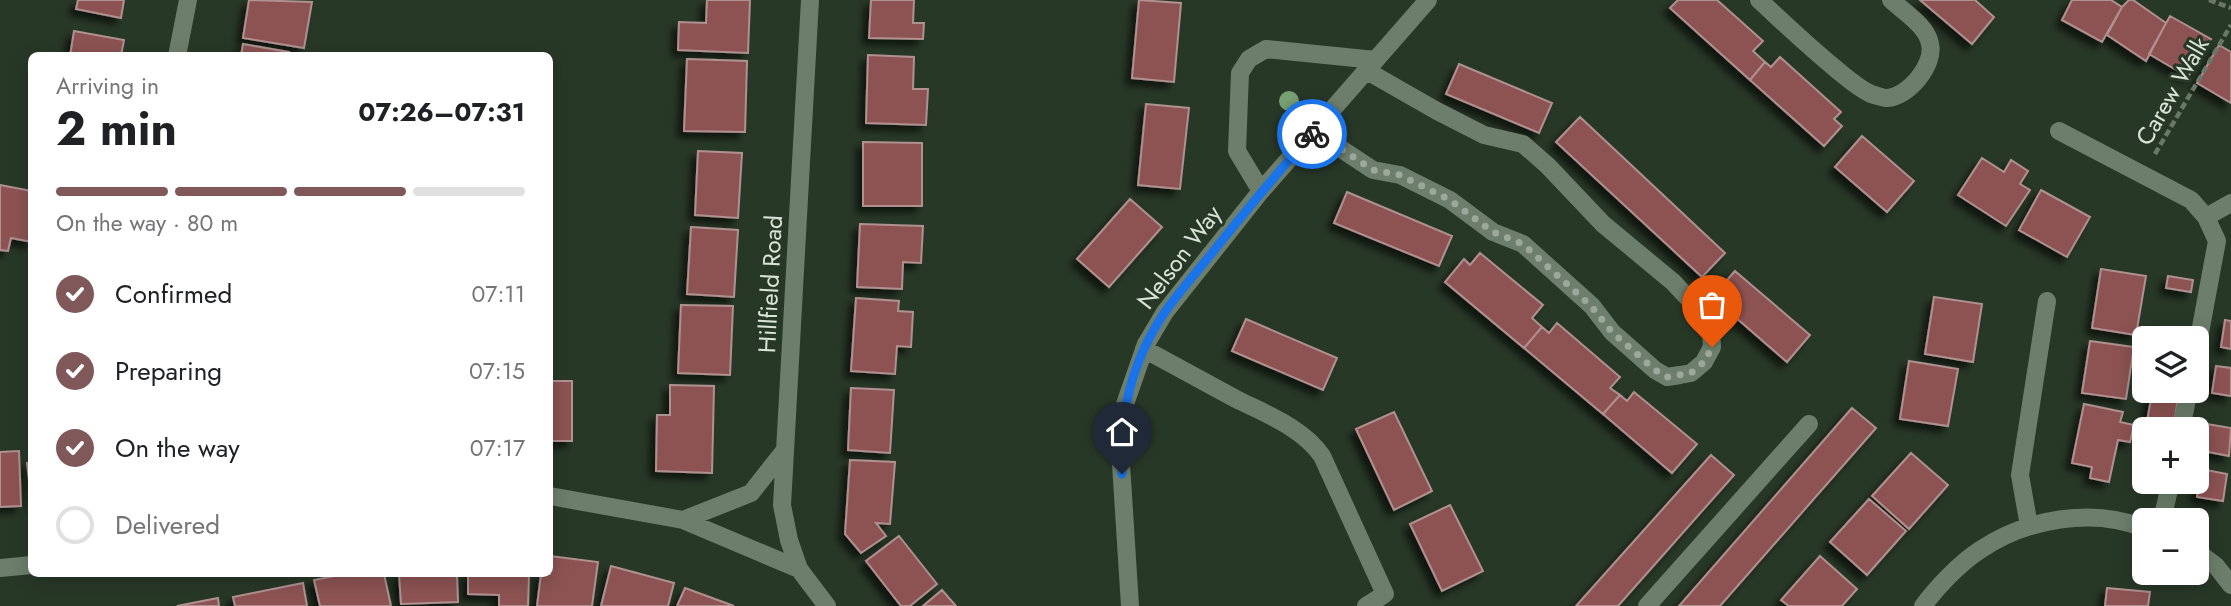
<!DOCTYPE html>
<html lang="en">
<head>
<meta charset="utf-8">
<style>
	:root { --surface:#fff; --page:#f2f2f2; --text:#202124; --muted:#757577; --line:#e0e0e0; --accent:#80585a }
	body { margin:0; font-family:Jost,sans-serif; background:var(--page); color:var(--text); height:100vh; display:flex; flex-direction:column; font-size:26px; white-space:nowrap }
	* { box-sizing:border-box; margin:0 }
	p { font-size:23px; color:var(--muted) }
	.icon { flex:none; width:38px; height:38px; fill:none; stroke:currentColor; stroke-width:2; stroke-linecap:round; stroke-linejoin:round }
	.map { position:relative; flex:1; overflow:hidden }
	.sheet { position:absolute; left:28px; top:52px; width:525px; height:525px; display:flex; flex-direction:column; background:var(--surface); border-radius:10px; box-shadow:0 4px 18px #0003 }
	.sheet>* { flex:none }
	.fabs { position:absolute; left:2132px; top:326px; display:grid; gap:14px }
	.fabs a { display:grid; place-items:center; width:77px; height:77px; border-radius:10px; background:var(--surface); box-shadow:0 4px 18px #0003; font-size:35px }
	.pin { position:absolute; display:grid; place-items:center; width:60px; height:60px; color:#fff; margin:-72px -30px; border-radius:50% 50% 50% 0; rotate:-45deg; box-shadow:0 0 7px #0007 }
	.pin .icon { rotate:45deg }
	.courier { position:absolute; display:grid; place-items:center; width:70px; height:70px; margin:-35px; border:5px solid #1a73e8; border-radius:50%; background:#fff; color:#222; box-shadow:0 2px 9px #0007 }
	.overview em { font-style:normal; font-weight:700 }
	.overview div { display:flex; flex-direction:column-reverse }
	.overview { display:flex; align-items:center; justify-content:space-between; height:119px; padding:0 28px }
	h1 { font-size:46px; font-weight:700; line-height:52px }
	.bar { display:grid; grid-template-columns:repeat(4,1fr); gap:10px 7px; align-content:center; height:84px; padding:0 28px }
	.bar i { height:9px; border-radius:5px; background:var(--line) }
	.bar .current { background:var(--accent) }
	.bar p { grid-column:span 4 }
	ol { padding:0 28px; list-style:none }
	li { display:flex; align-items:center; gap:21px; height:77px }
	li p { margin-inline-start:auto }
	li .icon { padding:7px; border-radius:50%; background:var(--accent); color:#fff; stroke-width:4 }
	li:last-child { color:var(--muted) }
	li i { width:38px; height:38px; border:4px solid var(--line); border-radius:50% }
	.map>svg:first-child { display:block }
	.building { fill:#8d5252; stroke:#af9190; stroke-width:2; filter:url(#shadow) }
	.lines { fill:none; stroke-linecap:round; stroke-linejoin:round }
	.path { stroke:#6a7869; stroke-width:4.5; stroke-dasharray:7 3.5; stroke-linecap:butt }
	.minor { stroke:#6d7f6c; stroke-width:18 }
	.tree { fill:#77a074 }
	.done { stroke:#9ca89b; stroke-width:7; stroke-dasharray:0 12.6 }
	.route { stroke:#1a73e8; stroke-width:9 }
	.labels { text-anchor:middle; dominant-baseline:central; stroke-width:6; stroke-linejoin:round; paint-order:stroke }
	.street-label { font-size:24px; fill:#dae4d9; stroke:#283827 }
</style>
</head>
<body>
<div class="map">
<svg width="2231" height="606" viewBox="0 0 2231 606">
	<defs>
		<filter id="shadow"><feDropShadow dx="-6" dy="6" stdDeviation="3.5" flood-color="#0009"/></filter>
	</defs>
	<rect width="100%" height="100%" fill="#283827"/>
	<path class="building" d="M78 0H124L121 18 76 9Z
		M249 0 312 2 304 48 243 38Z
		M707 0H750L748 53 678 50 679 22 706 23Z
		M871 0H914L913 23H924L923 39 869 38Z
		M1139 0 1181 3 1174 82 1132 78Z
		M1678 0H1717L1763 41 1753 51 1765 62 1750 80 1670 8Z
		M1920 0H1975L1994 17 1972 44Z
		M2072 0H2111L2122 7 2102 42 2062 20Z
		M2129 0H2133L2166 23 2146 61 2107 35 2122 7Z
		M2170 16 2211 39 2188 77 2149 54Z
		M74 31 124 40 121 56H70Z
		M243 44 289 52 288 56H241Z
		M2219 45 2231 52V103L2197 83Z
		M868 55 914 57 913 89H928L926 125 866 123Z
		M1780 57 1841 112 1834 119 1842 126 1824 146 1750 80 1765 62 1771 67Z
		M687 59 747 61 745 132 684 131Z
		M1459 64 1552 103 1539 133 1446 94Z
		M1146 104 1189 108 1180 189 1138 185Z
		M1580 117 1725 253 1702 277 1556 142Z
		M1862 136 1914 181 1887 212 1835 167Z
		M863 142 922 143V206H863Z
		M698 151 742 153 738 218 695 215Z
		M1982 158 2004 172 2011 160 2028 171 2020 184 2030 190 2006 226 1958 195Z
		M0 185 32 191V242L11 238 8 251 0 250Z
		M2041 190 2090 217 2067 257 2019 230Z
		M1347 192 1452 236 1439 266 1334 223Z
		M1130 199 1162 227 1109 287 1077 259Z
		M860 224 923 226 921 263 903 262 902 289 857 287Z
		M691 227 738 230 734 297 687 294Z
		M1480 253 1543 305 1532 318 1542 327 1524 348 1445 282 1464 259 1470 265Z
		M2101 269 2146 276 2136 335 2092 328Z
		M1735 271 1810 335 1787 362 1712 297Z
		M2168 276 2193 280 2191 292 2166 288Z
		M1934 297 1982 304 1973 362 1925 354Z
		M856 298 899 301 898 311 913 312 911 347 897 346 895 374 851 371Z
		M681 305 733 306 730 375 678 373Z
		M1246 319 1337 358 1323 390 1232 351Z
		M2225 320 2231 321V349L2221 347Z
		M1557 323 1620 377 1610 388 1620 395 1603 414 1524 348 1542 327 1549 333Z
		M2165 332 2191 336V338H2164Z
		M2090 341 2134 347 2126 399 2082 393Z
		M1909 361 1958 369 1948 426 1900 419Z
		M2216 366 2231 368V396L2212 393Z
		M550 381H572V441H550Z
		M670 385 714 386 712 473 656 471 657 415H670Z
		M851 388 894 390 890 453 848 450Z
		M1634 392 1697 444 1672 473 1603 414 1620 395 1627 401Z
		M2152 394 2178 398 2174 425 2147 421Z
		M2084 404 2123 412 2120 422 2134 425 2130 442 2118 440 2109 482 2090 478 2092 467 2072 463Z
		M1852 408 1876 428 1720 606H1679Z
		M1394 412 1432 491 1394 510 1356 429Z
		M2207 424 2231 428 2229 456 2203 451Z
		M19 451 21 506 0 507V452Z
		M1911 453 1948 485 1909 529 1872 496Z
		M1711 455 1734 475 1618 606H1576Z
		M850 460 895 462 890 524 876 523 886 536 861 553 845 534Z
		M32 462V504L27 463Z
		M2201 469 2227 474 2223 501 2197 497Z
		M1869 499 1906 531 1867 575 1830 542Z
		M1450 505 1483 571 1442 591 1410 524Z
		M899 536 937 584 910 606H901L866 561Z
		M550 556 598 562 592 606H537L541 574H550Z
		M1820 556 1857 589 1842 606H1789L1781 600Z
		M611 566 674 583 668 606H601Z
		M345 574H384L391 606H320L314 580Z
		M399 574H457L458 602 401 604Z
		M468 574H529L528 606H499V595L468 594Z
		M303 583 307 606H235L233 597Z
		M685 588 734 606H677Z
		M2107 588 2150 592 2148 606H2105Z
		M942 590 956 606H923Z
		M218 598 219 606H177Z"/>
	<g class="lines">
		<path class="path" d="M2209 0 2231 8
			M2155 154 2231 25"/>
		<path class="minor" d="M1759 0C1784 23 1809 47 1836 69 1847 78 1858 88 1871 94 1875 95 1883 98 1887 98 1908 97 1935 65 1930 44 1927 26 1904 12 1891 0
			M177 56 188 0
			M1314 131 1373 170 1400 175 1450 200 1493 232 1523 244 1592 306 1612 332 1655 370 1667 377 1680 375 1691 373 1704 362 1712 347 1711 329 1706 317 1673 282 1603 224 1548 166 1523 144 1484 135 1437 111 1367 71
			M2059 131 2191 200 2206 217 2217 241 2196 354
			M1261 191 1237 151 1240 73 1249 59 1266 49 1375 60
			M2206 217 2231 203
			M1144 349C1175 366 1205 382 1236 399 1266 414 1303 428 1322 456L1385 594 1366 606
			M2181 429 2189 390
			M550 496 683 520 799 569 827 606
			M683 520 751 493 785 450
			M2162 520 2171 481
			M2029 526 2020 475 2047 301
			M2196 551 2216 566 2231 585
			M0 568 32 565
			M799 569 789 540 782 505 810 0
			M1130 606 1120 448 1125 404 1146 344 1165 312 1261 191 1428 0
			M1647 606 1809 424
			M1923 606C1937 587 1960 563 1980 550 2026 519 2092 507 2144 528"/>
	</g>
	<circle class="tree" cx="1289" cy="101" r="10"/>
	<g class="lines">
		<path class="done" d="M1312 134 1314 131 1373 170 1400 175 1450 200 1493 232 1523 244 1591 306 1612 332 1655 370 1667 377 1691 373 1704 362 1712 347"/>
		<path class="route" d="M1122 474C1118 417 1132 360 1165 312 1179 292 1196 273 1212 253 1244 213 1277 173 1312 134"/>
	</g>
	<g class="labels">
		<g class="street-label">
			<text transform="translate(2172 91) rotate(-60)">Carew Walk</text>
			<text transform="translate(1179 257) rotate(-53)">Nelson Way</text>
			<text transform="translate(770 284) rotate(-87)">Hillfield Road</text>
		</g>
	</g>
</svg>
<div class="fabs">
<a><svg class="icon" aria-label="layers" viewBox="0 0 24 24"><path d="M12 4l9 5-9 5-9-5zM3 14l9 5 9-5"/></svg></a>
<a>+</a>
<a>−</a>
</div>
<div class="pin" style="left:1712px;top:347px;background:#ea580c"><svg class="icon" aria-label="bag" viewBox="0 0 24 24"><path d="M5 8h14l-1 12H6zM9 8a3 3 0 0 1 6 0"/></svg></div>
<div class="pin" style="left:1122px;top:474px;background:#1f2937"><svg class="icon" aria-label="home" viewBox="0 0 24 24"><path d="M3 11l9-7 9 7M6 9v11h12V9"/></svg></div>
<div class="courier" style="left:1312px;top:134px"><svg class="icon" aria-label="bike" viewBox="0 0 24 24"><circle cx="6" cy="16" r="4"/><circle cx="18" cy="16" r="4"/><path d="M6 16l4-8h5l3 8M10 8l3 8H6M13 5h3"/></svg></div>
<section class="sheet">
<div class="overview"><div><h1>2 min</h1><p>Arriving in</p></div><em>07:26–07:31</em></div>
<div class="bar"><i class="current"></i><i class="current"></i><i class="current"></i><i></i><p>On the way · 80 m</p></div>
<ol>
<li><svg class="icon" aria-label="check" viewBox="0 0 24 24"><path d="M5 12l5 5 9-10"/></svg>Confirmed<p>07:11</p></li>
<li><svg class="icon" aria-label="check" viewBox="0 0 24 24"><path d="M5 12l5 5 9-10"/></svg>Preparing<p>07:15</p></li>
<li><svg class="icon" aria-label="check" viewBox="0 0 24 24"><path d="M5 12l5 5 9-10"/></svg>On the way<p>07:17</p></li>
<li><i></i>Delivered</li>
</ol>
</section>
</div>
</body>
</html>
